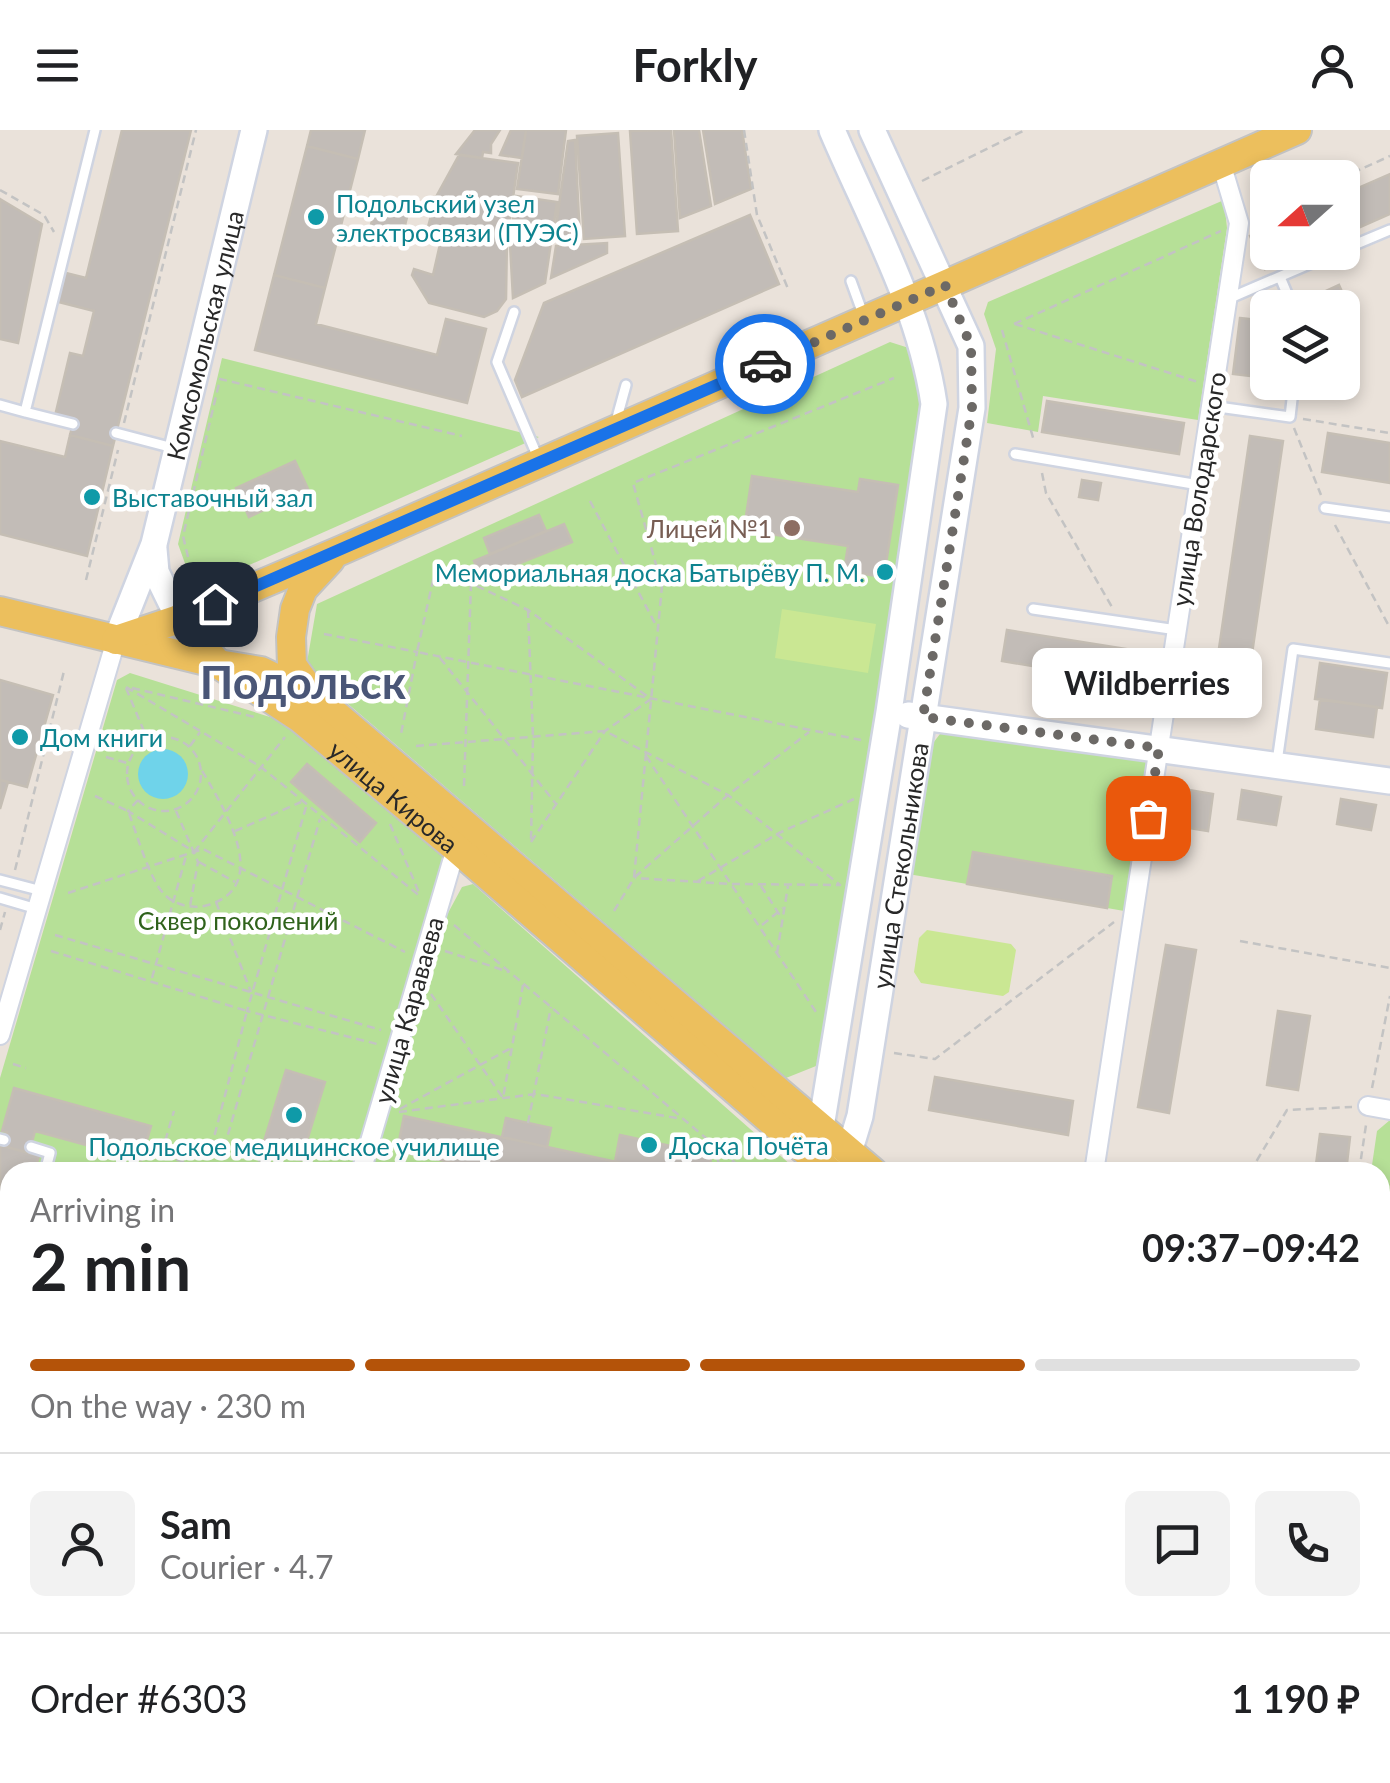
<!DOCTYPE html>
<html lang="en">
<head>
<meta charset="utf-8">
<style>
	:root { --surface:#fff; --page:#f2f2f2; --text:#202124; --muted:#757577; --line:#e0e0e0; --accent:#b45309 }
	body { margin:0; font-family:Lato,sans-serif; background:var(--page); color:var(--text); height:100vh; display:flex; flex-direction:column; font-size:38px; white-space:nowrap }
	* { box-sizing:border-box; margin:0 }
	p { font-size:32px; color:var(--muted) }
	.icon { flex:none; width:55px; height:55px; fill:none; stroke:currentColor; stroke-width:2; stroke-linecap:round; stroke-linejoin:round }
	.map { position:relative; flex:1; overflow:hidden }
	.drawer { position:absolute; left:0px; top:1032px; width:1390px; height:622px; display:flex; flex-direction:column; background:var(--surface); border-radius:30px 30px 0 0; box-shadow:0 5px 15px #0003 }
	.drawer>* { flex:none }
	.needle { width:65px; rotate:249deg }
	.fabs { position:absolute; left:1250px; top:30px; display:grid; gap:20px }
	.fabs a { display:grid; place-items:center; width:110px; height:110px; border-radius:15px; background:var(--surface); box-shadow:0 5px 15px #0003; font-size:50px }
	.pin { position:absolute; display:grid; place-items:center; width:85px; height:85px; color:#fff; margin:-42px; border-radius:20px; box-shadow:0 5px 15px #0006 }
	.courier { position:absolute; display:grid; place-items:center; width:100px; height:100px; margin:-50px; border:8px solid #1a73e8; border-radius:50%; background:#fff; color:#222; box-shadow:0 2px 12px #0007 }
	.bubble { position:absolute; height:70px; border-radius:15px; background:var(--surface); box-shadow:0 5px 15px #0003; font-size:32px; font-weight:700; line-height:70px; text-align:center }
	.overview em { font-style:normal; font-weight:700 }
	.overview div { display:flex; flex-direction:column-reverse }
	.overview { display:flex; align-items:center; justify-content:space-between; height:170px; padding:0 30px }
	h1 { font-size:65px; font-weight:700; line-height:75px }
	.bar { display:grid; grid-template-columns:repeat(4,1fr); gap:15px 10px; align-content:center; height:120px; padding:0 30px }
	.bar i { height:12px; border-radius:8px; background:var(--line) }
	.bar .selected { background:var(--accent) }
	.bar p { grid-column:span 4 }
	.line { display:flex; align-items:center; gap:25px; padding:0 30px; border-top:2px solid var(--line) }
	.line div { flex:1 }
	.round { display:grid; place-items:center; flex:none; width:105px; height:105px; border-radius:15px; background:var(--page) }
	header { display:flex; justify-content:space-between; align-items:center; height:130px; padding:0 30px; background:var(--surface); font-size:45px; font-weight:700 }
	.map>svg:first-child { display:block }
	.green { fill:#b6e097 }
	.pitch { fill:#cae793 }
	.water { fill:#6fd3ea }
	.building { fill:#c2bcb7; stroke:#c5beb4; stroke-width:2.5 }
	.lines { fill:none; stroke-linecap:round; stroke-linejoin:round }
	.lane-casing { stroke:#cfd4e1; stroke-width:14 }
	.street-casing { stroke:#cfd4e1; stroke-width:22 }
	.secondary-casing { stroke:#cfd4e1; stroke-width:30 }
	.primary-casing { stroke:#c3c3c3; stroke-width:32 }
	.path { stroke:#c3c3c3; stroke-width:2.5; stroke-dasharray:8 5; stroke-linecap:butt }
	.lane { stroke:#fff; stroke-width:9 }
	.street { stroke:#fff; stroke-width:18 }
	.secondary { stroke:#fff; stroke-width:25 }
	.primary { stroke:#ecbf5d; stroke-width:28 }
	.done { stroke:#6c6966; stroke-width:10; stroke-dasharray:0 18 }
	.route { stroke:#1a73e8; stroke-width:12 }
	.culture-dot { fill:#0f9aa8; stroke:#fff; stroke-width:4 }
	.education-dot { fill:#8d6e63; stroke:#fff; stroke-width:4 }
	.labels { text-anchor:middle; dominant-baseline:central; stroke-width:9; stroke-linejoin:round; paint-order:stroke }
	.culture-label { font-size:25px; fill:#0d838f; stroke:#fff; text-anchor:start }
	.street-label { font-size:25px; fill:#282828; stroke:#fff }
	.education-label { font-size:25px; fill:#785e54; stroke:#fff; text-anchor:end }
	.park-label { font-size:25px; fill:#2f621b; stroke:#fff }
	.town-label { font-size:45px; font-weight:bold; fill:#4a5677; stroke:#fff }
</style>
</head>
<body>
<header><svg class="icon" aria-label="menu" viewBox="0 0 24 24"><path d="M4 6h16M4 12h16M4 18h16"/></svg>Forkly<svg class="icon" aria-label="person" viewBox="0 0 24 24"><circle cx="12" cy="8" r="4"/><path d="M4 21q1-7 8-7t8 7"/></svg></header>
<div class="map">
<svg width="1390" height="1653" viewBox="0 0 1390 1653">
	<rect width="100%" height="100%" fill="#eae2da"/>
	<path class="green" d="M1224 70 1227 98 1198 290 1043 266 1038 302 987 293 996 219 984 184 988 172Z
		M890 212 912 219 923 236 924 304 821 934 786 948 306 538 317 474Z
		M222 228 539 307 204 455 187 439 178 414Z
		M130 543 289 593 445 723 352 1042H10V1162L0 1159V948L117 550Z
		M943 600 1153 631 1130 782 1107 778 1112 746 973 722 967 754 908 744 927 621Z
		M473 754 792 1036 795 1042H369L441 796 462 757Z
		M1390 990V1069L1380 1068V1042H1371L1377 1001Z
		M67 1645H116L114 1653H65Z
		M443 1645H515L513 1653H441Z
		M581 1645H665L664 1653H578Z"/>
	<path class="pitch" d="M782 479 876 494 868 543 775 528Z
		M927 800 1011 814 1016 820 1009 862 1003 866 921 853 914 842 919 808Z"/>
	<path class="water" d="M138 644a25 25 0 1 1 50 0a25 25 0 1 1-50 0Z"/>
	<path class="building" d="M122 0H191L113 316 70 305 74 290 55 286 70 223 83 226 94 181 55 171 62 142 86 148Z
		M311 0H365L358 29 307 16Z
		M475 0H500L491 14V23L483 22 482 28 456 24Z
		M511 0H526L522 28 500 25Z
		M526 0H566L558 64 517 59Z
		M671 0 678 101 637 104 630 1Z
		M674 0H699L711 76 680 88Z
		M703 0H742L751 59 715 74Z
		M618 3 625 106 584 109 577 6Z
		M575 10 580 109 554 111 568 11Z
		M307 16 358 29 325 158 274 145Z
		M459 25 518 33 507 109 506 169 497 181 484 187 429 173 412 145 414 139 433 145 443 101 428 97 436 67Z
		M1390 44V84L1342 105V65Z
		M516 66 557 72 545 153 513 168 510 114Z
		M0 69 42 94 18 213 0 209Z
		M378 70 409 79 402 107 370 98Z
		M750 85 779 154 522 267 515 250 544 173Z
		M1268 98V122H1303L1265 139 1250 106Z
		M607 113V123L551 148 556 116Z
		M274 145 325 158 316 194 437 225 446 189 486 199 467 273 255 220Z
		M1339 155 1351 182 1342 186V178H1317L1313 167Z
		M1240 188 1268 191V248L1233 244Z
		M1047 271 1184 293 1179 324 1042 302Z
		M1328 303 1390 313V353L1322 342Z
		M70 305 113 316 87 426 0 404V311L65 327Z
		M1250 306 1283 311 1248 551 1215 546Z
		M295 331 308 359 249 387 236 358Z
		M752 346 858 362 860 349 898 355 884 447 844 441 848 416 744 400Z
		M1082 350 1101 353 1098 370 1079 367Z
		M539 385 546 401 490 424 484 408Z
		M564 394 572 412 481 449 474 431Z
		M1007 500 1145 522 1139 554 1002 531Z
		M1320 533 1387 543 1382 578 1315 569Z
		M0 550 53 565 27 657 0 650Z
		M1320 569 1377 577 1373 607 1316 599Z
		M307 634 376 693 360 712 291 652Z
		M0 650 8 652 0 679Z
		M1183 659 1213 664 1208 701 1177 696Z
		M1242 660 1281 667 1276 695 1238 689Z
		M1341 669 1376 675 1371 700 1337 694Z
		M973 722 1112 746 1107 778 967 754Z
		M1166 815 1196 820 1169 983 1138 977Z
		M1278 881 1310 886 1298 960 1267 955Z
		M286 940 325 952 301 1030 262 1018Z
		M935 947 1073 971 1068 1005 929 980Z
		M14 958 151 996 141 1030 35 1001 29 1023 3 1016 7 1002 2 1001Z
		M404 986 663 1042H498L397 1021Z
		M506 988 551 998 547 1017 502 1007Z
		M1320 1004 1350 1007 1346 1042H1315Z
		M620 1005 712 1025 708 1042H663L615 1032Z
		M0 1015 39 1026 34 1042H10V1125L0 1122Z
		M266 1034 285 1040 284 1042H263Z
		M0 1122 10 1125V1139L0 1136Z
		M0 1219 10 1222V1266L0 1263Z
		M1380 1223 1387 1241 1380 1244 1384 1253 1380 1255Z
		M161 1645H193L191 1653H159Z
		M381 1645H439L437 1653H417Z
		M549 1645H581L578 1653H546Z
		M1108 1645H1194L1203 1653H1117Z"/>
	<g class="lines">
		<g class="lane-casing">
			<path id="lane" d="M1342 120 1390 100
				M1280 147 1293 178
				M851 151 864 187
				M1230 168 1337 122
				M514 182 497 232 539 330
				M0 275 25 282
				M1211 276 1290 287 1294 252
				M73 294 25 282 95 0
				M615 295 626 255
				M116 303 177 319
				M1015 324 1199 355
				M1325 378 1390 387
				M1033 479 1177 500
				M1277 632 1293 519 1390 533
				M0 750 42 761
				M0 768 37 779
				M0 1009 4 1010
				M31 1017 50 1023 45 1042
				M145 1653 147 1645
				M350 1653 352 1645"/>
		</g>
		<g class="street-casing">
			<path id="street" d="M0 905 116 510
				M1368 976 1390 980
				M361 1042 456 718
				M1094 1042 1239 93 1221 33
				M0 1180 10 1183
				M0 1499 10 1501
				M517 1653 519 1645
				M919 1653 922 1645"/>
		</g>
		<g class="secondary-casing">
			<g id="secondary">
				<path d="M154 419 156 442 179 489"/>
				<path id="s1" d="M116 510 154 414 254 0"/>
				<path d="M908 585 1390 651"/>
				<path d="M818 1015 889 582 934 274C920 178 870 89 832 0"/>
				<path id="s2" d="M843 1042 860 986 972 278 971 216 872 0"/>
			</g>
		</g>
		<g class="primary-casing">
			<g id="primary">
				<path d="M0 481 218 534 261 541 316 568 873 1042"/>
				<path id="s3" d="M179 489 218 534 300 588 456 718 830 1042"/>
				<path d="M116 510 179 489 342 420 1297 0"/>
				<path d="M312 563 292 535 291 507 295 479 303 459 330 430"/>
				<path d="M1380 1482 1390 1491"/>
				<path d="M1380 1522 1390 1531"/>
			</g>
		</g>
		<path class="path" d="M744 0 757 85 789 161
			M1341 48 1390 26
			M922 51 1025 0
			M0 60 44 85 54 102
			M1255 86 1268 80
			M1014 194 1221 101
			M1015 194 1198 252
			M1002 200 1034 311
			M1303 289 1390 303
			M124 293 196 0
			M1294 298 1321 365
			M1042 343 1046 363 1112 477
			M590 371 657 497
			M1335 395 1390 498
			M188 427 183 406 220 249 462 306
			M86 450 118 320
			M528 480 533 607 531 711
			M324 504 417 522 401 604
			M440 528 556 674
			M126 557 261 637 421 767
			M126 558 148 611
			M132 558 255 587
			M127 644a37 37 0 1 1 74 0a37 37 0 1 1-74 0Z
			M190 616 200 602
			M416 616 605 601 728 665 840 755 732 754 635 748
			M646 626 816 882
			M106 627 127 633
			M464 656 471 453
			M95 666 128 681C137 703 149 750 165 765 176 776 194 779 208 775 276 755 219 671 200 637
			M138 670 128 681 193 721
			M306 677 247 881 377 914
			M176 681 198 732 190 776
			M390 694 420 765
			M235 701 301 672
			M531 712 605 601 651 569 528 480 436 437 417 522 861 610
			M194 722 285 607
			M199 732 235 752
			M15 740 64 541
			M635 747 728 665 809 602
			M698 751 779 703 854 669
			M761 756 781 787
			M68 763 203 719 405 822
			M216 772 251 862
			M614 781 634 748 662 456 633 353 894 248
			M454 795 746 1042
			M762 795 783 778
			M0 800 5 782
			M55 805 381 900
			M1240 811 1390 838
			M51 821 247 881 206 1038 161 1025 174 981
			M445 821 509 842
			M777 823 788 756
			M152 848 186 726
			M431 864 503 968 523 855
			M894 923 935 929 1114 792
			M13 934 26 938
			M1372 958 1390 866
			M400 979 511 918
			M399 982 535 964 677 988
			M528 993 551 877
			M713 1016 722 1042
			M258 1030 307 1042
			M217 1042 320 689
			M1250 1042 1287 980 1352 977
			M1359 1042 1366 995
			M0 1297 10 1308
			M0 1314 9 1309
			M1380 1335 1390 1331
			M0 1384 10 1352
			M0 1408 10 1411
			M1380 1588 1390 1596
			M1380 1615 1390 1624
			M0 1645 46 1653
			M478 1645 479 1653
			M803 1645 805 1653
			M826 1645 828 1653
			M57 1653 58 1645
			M213 1653 215 1645
			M633 1653 635 1645
			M658 1653 660 1645
			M730 1653 731 1645
			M769 1653 770 1646"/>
		<use href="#lane" class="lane"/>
		<use href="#street" class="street"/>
		<use href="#secondary" class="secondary"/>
		<use href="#primary" class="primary"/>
	</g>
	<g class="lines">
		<path class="done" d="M765 234 945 155 971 216 972 278 923 587 1159 618 1148 688"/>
		<path class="route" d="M215 474 765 234"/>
	</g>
	<g class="culture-dot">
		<circle cx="316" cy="87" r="10"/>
		<circle cx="92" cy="367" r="10"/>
		<circle cx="885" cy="442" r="10"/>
		<circle cx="20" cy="607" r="10"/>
		<circle cx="294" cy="985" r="10"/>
		<circle cx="649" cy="1015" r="10"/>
	</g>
	<circle class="education-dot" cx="792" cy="398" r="10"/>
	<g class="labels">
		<g class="culture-label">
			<text x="336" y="73">Подольский узел<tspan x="336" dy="29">электросвязи (ПУЭС)</tspan></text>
			<text x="112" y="367">Выставочный зал</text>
			<text x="865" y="442" text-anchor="end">Мемориальная доска Батырёву П. М.</text>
			<text x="40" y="607">Дом книги</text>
			<text x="669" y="1015">Доска Почёта</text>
			<text x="294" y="1016" text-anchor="middle">Подольское медицинское училище</text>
		</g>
		<g class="street-label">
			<text stroke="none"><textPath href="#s1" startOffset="318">Комсомольская улица</textPath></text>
			<text transform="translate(1198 359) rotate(-81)">улица Володарского</text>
			<text stroke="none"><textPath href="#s3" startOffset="280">улица Кирова</textPath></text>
			<text stroke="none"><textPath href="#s2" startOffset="312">улица Стекольникова</textPath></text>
			<text transform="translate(408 880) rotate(-74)">улица Караваева</text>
		</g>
		<g class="education-label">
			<text x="772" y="398">Лицeй №1</text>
		</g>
		<g class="park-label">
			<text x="238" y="790">Сквер поколений</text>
		</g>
		<g class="town-label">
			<text x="303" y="552">Подольск</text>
		</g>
	</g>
</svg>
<div class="fabs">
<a><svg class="needle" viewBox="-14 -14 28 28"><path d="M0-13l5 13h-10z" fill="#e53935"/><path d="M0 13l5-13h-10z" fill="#757577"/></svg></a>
<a><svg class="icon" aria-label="layers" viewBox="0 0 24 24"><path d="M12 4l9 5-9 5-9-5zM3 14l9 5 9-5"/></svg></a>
</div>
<div class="pin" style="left:1148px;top:688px;background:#ea580c"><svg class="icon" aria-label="bag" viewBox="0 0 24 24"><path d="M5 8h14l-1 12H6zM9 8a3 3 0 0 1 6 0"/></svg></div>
<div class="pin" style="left:215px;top:474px;background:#1f2937"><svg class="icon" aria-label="home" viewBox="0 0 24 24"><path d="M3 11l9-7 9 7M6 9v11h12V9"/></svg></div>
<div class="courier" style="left:765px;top:234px"><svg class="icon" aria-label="car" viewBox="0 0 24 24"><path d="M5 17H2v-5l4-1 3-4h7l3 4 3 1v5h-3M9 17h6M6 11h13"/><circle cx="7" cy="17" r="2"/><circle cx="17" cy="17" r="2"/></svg></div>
<div class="bubble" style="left:1032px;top:518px;width:230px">Wildberries</div>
<section class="drawer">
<div class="overview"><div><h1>2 min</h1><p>Arriving in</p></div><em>09:37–09:42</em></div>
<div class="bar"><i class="selected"></i><i class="selected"></i><i class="selected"></i><i></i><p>On the way · 230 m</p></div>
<div class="line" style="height:180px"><a class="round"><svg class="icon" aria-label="person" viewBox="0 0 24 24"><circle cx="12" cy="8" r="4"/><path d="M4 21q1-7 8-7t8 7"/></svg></a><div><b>Sam</b><p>Courier · 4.7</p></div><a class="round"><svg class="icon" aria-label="chat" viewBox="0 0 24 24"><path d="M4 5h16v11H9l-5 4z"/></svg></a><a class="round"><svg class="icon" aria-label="phone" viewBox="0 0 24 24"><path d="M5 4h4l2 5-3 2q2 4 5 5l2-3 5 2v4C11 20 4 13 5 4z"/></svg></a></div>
<div class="line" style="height:130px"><div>Order #6303</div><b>1 190 ₽</b></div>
</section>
</div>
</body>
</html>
